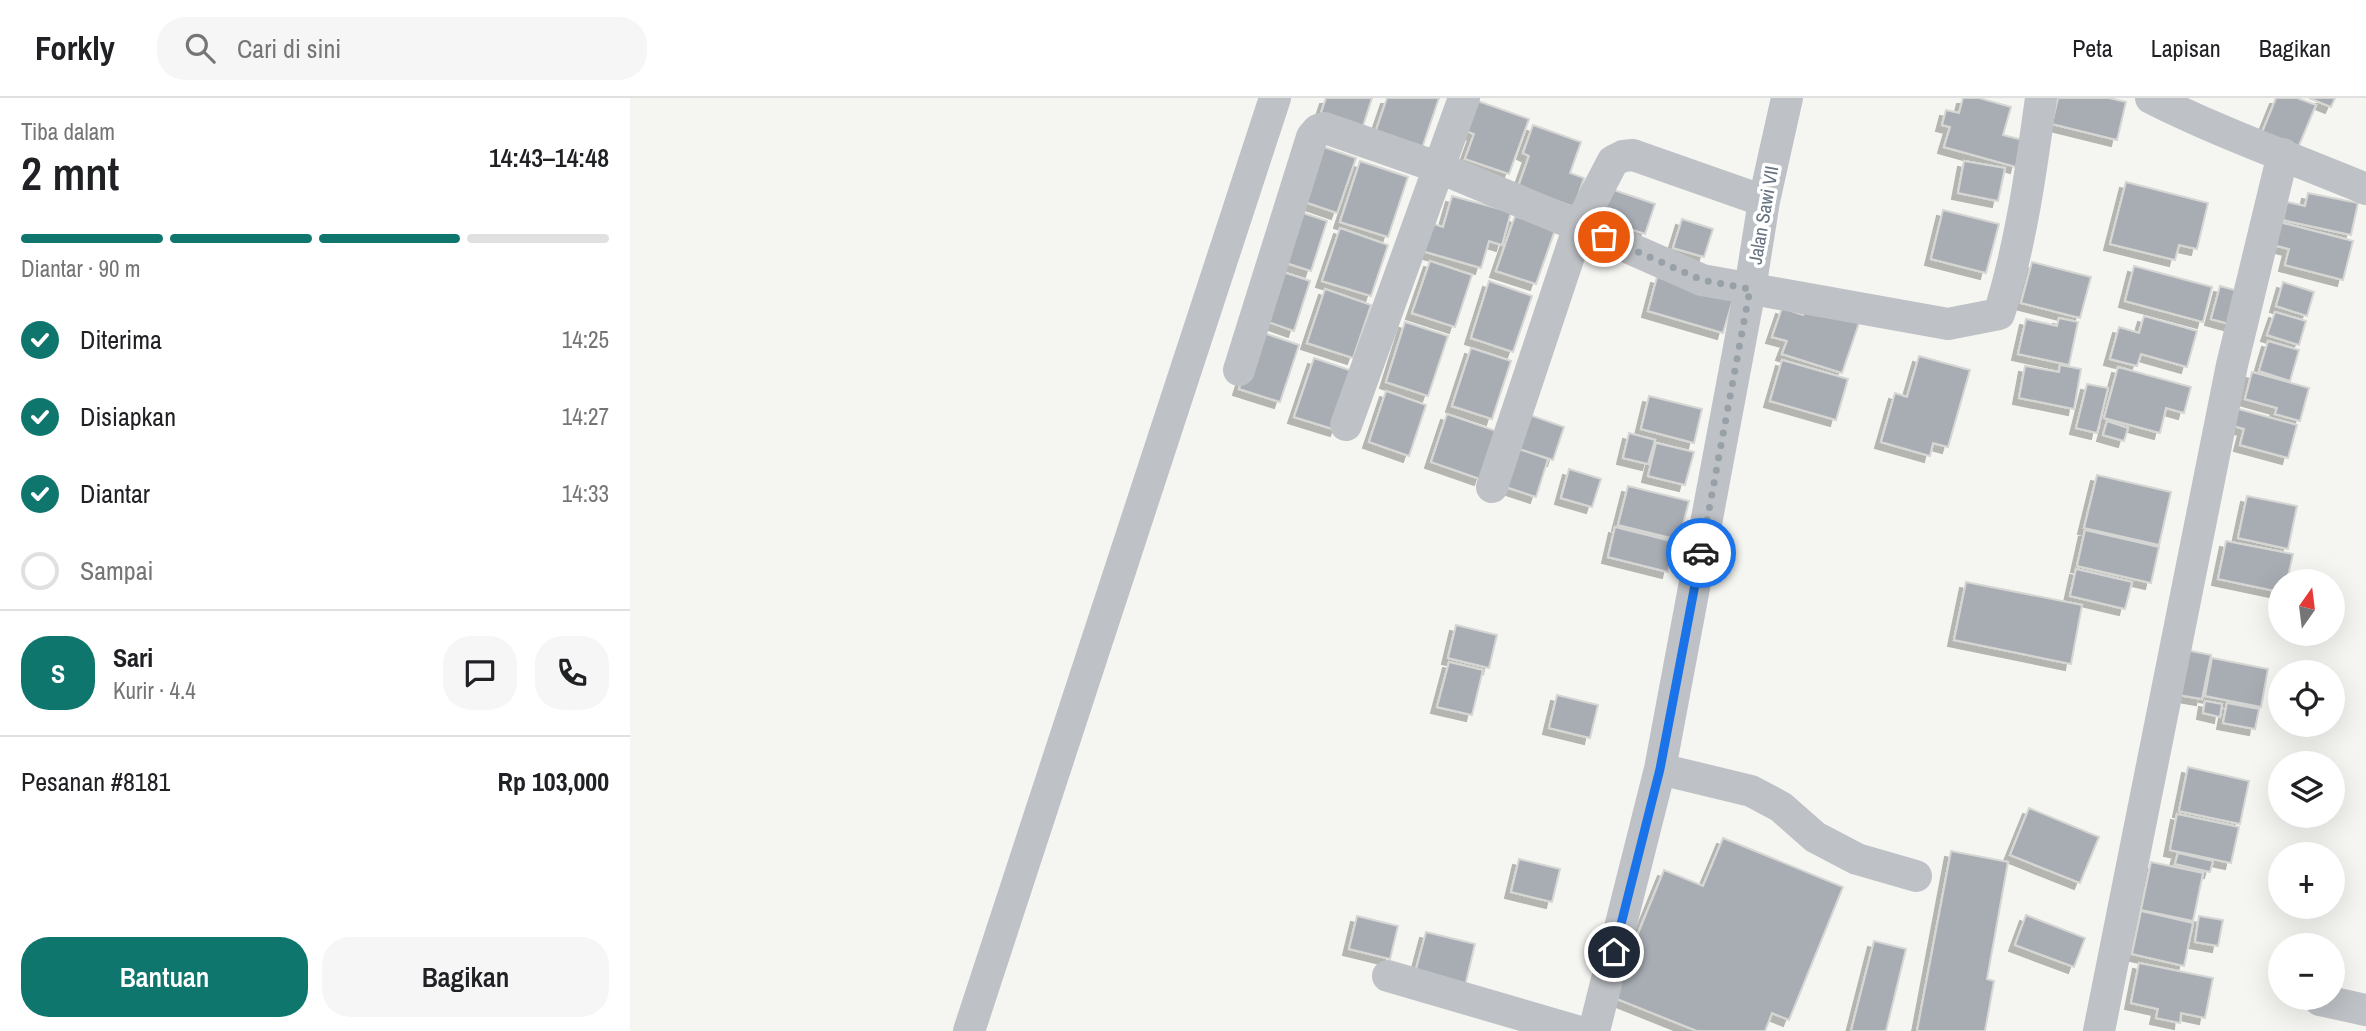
<!DOCTYPE html>
<html lang="id">
<head>
<meta charset="utf-8">
<style>
	:root { --surface:#fff; --page:#f6f6f6; --text:#202124; --muted:#757577; --line:#e0e0e0; --accent:#0f766e }
	body { margin:0; font-family:"Archivo Narrow",sans-serif; background:var(--page); color:var(--text); height:100vh; display:flex; flex-direction:column; font-size:26px; white-space:nowrap }
	* { box-sizing:border-box; margin:0 }
	p { font-size:23px; color:var(--muted) }
	.icon { flex:none; width:38px; height:38px; fill:none; stroke:currentColor; stroke-width:2; stroke-linecap:round; stroke-linejoin:round }
	.map { position:relative; flex:1; overflow:hidden }
	.panel { display:flex; flex-direction:column; background:var(--surface); width:630px }
	.panel>* { flex:none }
	.needle { width:46px; rotate:14deg }
	.buttons { position:absolute; left:1638px; top:471px; display:grid; gap:14px }
	.buttons a { display:grid; place-items:center; width:77px; height:77px; border-radius:50%; background:var(--surface); box-shadow:0 7px 28px #0002; font-size:35px }
	.pin { position:absolute; display:grid; place-items:center; width:60px; height:60px; color:#fff; margin:-30px; border:4px solid #fff; border-radius:50%; box-shadow:0 2px 7px #0007 }
	.courier { position:absolute; display:grid; place-items:center; width:70px; height:70px; margin:-35px; border:5px solid #1a73e8; border-radius:50%; background:#fff; color:#222; box-shadow:0 2px 9px #0007 }
	.head em { font-style:normal; font-weight:600 }
	.head div { display:flex; flex-direction:column-reverse }
	.head { display:flex; align-items:center; justify-content:space-between; height:119px; padding:0 21px }
	h1 { font-size:46px; font-weight:600; line-height:52px }
	.bar { display:grid; grid-template-columns:repeat(4,1fr); gap:10px 7px; align-content:center; height:84px; padding:0 21px }
	.bar i { height:9px; border-radius:5px; background:var(--line) }
	.bar .selected { background:var(--accent) }
	.bar p { grid-column:span 4 }
	.line { display:flex; align-items:center; gap:18px; padding:0 21px; border-top:2px solid var(--line) }
	.line div { flex:1 }
	.round { display:grid; place-items:center; flex:none; width:74px; height:74px; border-radius:28px; background:var(--page) }
	ol { padding:0 21px; list-style:none }
	li { display:flex; align-items:center; gap:21px; height:77px }
	li p { margin-inline-start:auto }
	li .icon { padding:7px; border-radius:50%; background:var(--accent); color:#fff; stroke-width:4 }
	li:last-child { color:var(--muted) }
	li i { width:38px; height:38px; border:4px solid var(--line); border-radius:50% }
	.button { display:flex; gap:14px; margin-top:auto; padding:14px 21px }
	.button a { flex:1; height:80px; border-radius:28px; background:var(--accent); color:#fff; font-size:28px; font-weight:600; line-height:80px; text-align:center }
	.button a+a { background:var(--page); color:var(--text) }
	header { display:flex; align-items:center; gap:42px; box-sizing:border-box; height:98px; padding:0 35px; background:var(--surface); border-bottom:2px solid var(--line) }
	header strong { font-size:33px }
	nav { display:flex; gap:38px; margin-inline-start:auto; font-size:24px }
	.search { width:490px; height:63px; background:var(--page); display:flex; align-items:center; gap:18px; box-sizing:border-box; padding:0 24px; border-radius:28px; color:var(--muted); font-size:26px }
	main { display:flex; flex:1; min-height:0 }
	.map>svg:first-child { display:block }
	.building { fill:#a7adb3; stroke:#d6d6d4; stroke-width:2; filter:url(#shadow) }
	.lines { fill:none; stroke-linecap:round; stroke-linejoin:round }
	.minor { stroke:#bec1c5; stroke-width:32 }
	.done { stroke:#98a0a8; stroke-width:7; stroke-dasharray:0 12.6 }
	.route { stroke:#1a73e8; stroke-width:9 }
	.labels { text-anchor:middle; dominant-baseline:central; stroke-width:7; stroke-linejoin:round; paint-order:stroke }
	.street-label { font-size:19px; fill:#667380; stroke:#fff }
</style>
</head>
<body>
<header>
<strong>Forkly</strong>
<div class="search"><svg class="icon" aria-label="search" viewBox="0 0 24 24"><circle cx="10" cy="10" r="6"/><path d="M15 15l6 6"/></svg>Cari di sini</div>
<nav><a>Peta</a><a>Lapisan</a><a>Bagikan</a></nav>
</header>
<main>
<section class="panel">
<div class="head"><div><h1>2 mnt</h1><p>Tiba dalam</p></div><em>14:43–14:48</em></div>
<div class="bar"><i class="selected"></i><i class="selected"></i><i class="selected"></i><i></i><p>Diantar · 90 m</p></div>
<ol>
<li><svg class="icon" aria-label="check" viewBox="0 0 24 24"><path d="M5 12l5 5 9-10"/></svg>Diterima<p>14:25</p></li>
<li><svg class="icon" aria-label="check" viewBox="0 0 24 24"><path d="M5 12l5 5 9-10"/></svg>Disiapkan<p>14:27</p></li>
<li><svg class="icon" aria-label="check" viewBox="0 0 24 24"><path d="M5 12l5 5 9-10"/></svg>Diantar<p>14:33</p></li>
<li><i></i>Sampai</li>
</ol>
<div class="line" style="height:126px"><b class="round" style="background:var(--accent);color:#fff">S</b><div><b>Sari</b><p>Kurir · 4.4</p></div><a class="round"><svg class="icon" aria-label="chat" viewBox="0 0 24 24"><path d="M4 5h16v11H9l-5 4z"/></svg></a><a class="round"><svg class="icon" aria-label="phone" viewBox="0 0 24 24"><path d="M5 4h4l2 5-3 2q2 4 5 5l2-3 5 2v4C11 20 4 13 5 4z"/></svg></a></div>
<div class="line" style="height:91px"><div>Pesanan #8181</div><b>Rp 103,000</b></div>
<div class="button"><a>Bantuan</a><a>Bagikan</a></div>
</section>
<div class="map">
<svg width="1736" height="933" viewBox="0 0 1736 933">
	<defs>
		<filter id="shadow"><feDropShadow dx="-6" dy="6" stdDeviation="0" flood-color="#0004"/></filter>
	</defs>
	<rect width="100%" height="100%" fill="#f5f5f2"/>
	<path class="building" d="M696 0H742L733 28 691 15Z
		M757 0H809L791 53 744 38Z
		M1333 0H1349L1381 9 1373 37 1393 42 1386 69 1314 49 1320 29 1312 27 1316 12 1329 15Z
		M1428 0H1479L1496 4 1487 42 1422 26Z
		M1646 0H1667L1686 7 1667 52 1631 37Z
		M1679 0H1705L1701 9Z
		M842 1 899 21 879 76 835 61 844 36 831 31Z
		M903 27 951 44 940 75 954 80 944 109 888 89 899 58 893 55Z
		M688 47 726 60 707 115 669 102Z
		M730 63 778 79 758 139 710 124Z
		M1334 63 1375 70 1368 103 1328 95Z
		M1496 84 1578 105 1567 151 1549 147 1545 162 1480 146Z
		M975 89 1025 106 1015 136 965 119Z
		M1678 95 1728 105 1721 137 1653 122 1657 104 1675 108Z
		M822 98 881 114 872 147 859 143 851 170 789 152 797 124 813 129Z
		M664 112 697 123 681 173 647 162Z
		M1313 112 1369 126 1356 175 1301 161Z
		M885 118 925 132 906 186 866 173Z
		M1052 121 1083 131 1074 159 1043 150Z
		M1645 123 1723 143 1713 182 1655 167 1659 151 1639 146Z
		M710 130 758 147 741 198 692 183Z
		M800 163 842 177 825 229 782 215Z
		M1402 164 1461 179 1450 220 1391 205Z
		M1504 168 1582 189 1573 224 1495 203Z
		M650 173 680 183 664 233 633 222Z
		M1027 179 1103 201 1093 235 1018 213Z
		M859 183 902 198 883 254 841 240Z
		M1653 184 1684 194 1677 218 1646 208Z
		M1590 188 1612 194 1603 227 1581 221Z
		M695 191 741 207 723 260 677 245Z
		M1177 208 1229 225 1212 275 1152 256 1157 243 1142 239 1152 210 1173 217Z
		M1645 214 1676 223 1669 247 1637 237Z
		M1514 218 1567 233 1557 269 1511 256 1507 268 1480 261 1489 229 1509 235Z
		M1429 220 1448 224 1439 267 1388 256 1396 221 1427 228Z
		M775 224 818 238 798 298 756 284Z
		M628 233 669 247 650 304 609 291Z
		M1638 243 1669 252 1660 283 1629 273Z
		M841 250 881 263 862 321 822 308Z
		M1289 258 1340 272 1318 349 1303 345 1300 358 1251 344 1265 295 1277 299Z
		M684 260 725 274 706 332 664 319Z
		M1152 262 1218 281 1206 322 1140 303Z
		M1430 267 1451 271 1444 311 1389 300 1395 268 1429 274Z
		M1488 269 1561 289 1554 315 1536 310 1530 335 1474 320Z
		M1622 274 1679 290 1670 323 1645 316 1647 310 1615 301Z
		M1457 286 1478 290 1467 335 1446 330Z
		M756 293 796 307 779 358 739 344Z
		M1019 298 1072 311 1064 345 1011 331Z
		M1605 310 1667 327 1658 360 1610 347 1614 331 1600 327Z
		M894 315 934 329 923 362 883 349Z
		M817 316 866 333 850 381 801 364Z
		M1477 323 1498 330 1494 343 1473 337Z
		M999 335 1025 342 1018 366 993 360Z
		M1026 345 1064 354 1055 387 1018 378Z
		M883 349 918 361 906 399 870 387Z
		M939 371 971 381 962 409 931 400Z
		M1467 377 1541 394 1529 447 1454 430Z
		M998 388 1059 403 1049 442 988 427Z
		M1617 398 1667 408 1658 451 1608 440Z
		M985 429 1045 444 1038 474 978 459Z
		M1455 432 1529 449 1521 485 1447 468Z
		M1596 443 1663 456 1657 483H1650V494L1588 481Z
		M1446 471 1502 484 1495 511 1440 498Z
		M1336 484 1452 507 1441 566 1324 542Z
		M826 527 867 537 859 570 818 560Z
		M1556 552 1581 557 1572 601 1548 597Z
		M1582 560 1638 571 1631 609 1575 598Z
		M819 564 853 572 842 617 807 609Z
		M927 597 968 607 960 640 919 630Z
		M1575 603 1592 606 1590 619 1573 615Z
		M1597 605 1629 611 1625 631 1593 625Z
		M1558 669 1619 683 1610 726 1549 713Z
		M1399 710 1469 739 1450 785 1380 757Z
		M1547 716 1609 729 1601 765 1540 752Z
		M1093 740 1213 789 1159 922 1142 915 1135 933H1067L982 899 1034 772 1073 788Z
		M1321 753 1378 764 1357 881 1364 883 1355 933H1287Z
		M1548 755 1583 763 1580 774 1545 766Z
		M889 761 930 771 922 804 881 794Z
		M1521 764 1573 775 1563 823 1511 812Z
		M1511 813 1563 825 1554 868 1502 856Z
		M1396 817 1455 840 1444 869 1385 847Z
		M727 818 768 828 760 861 719 851Z
		M1569 818 1593 822 1588 848 1565 844Z
		M796 834 845 846 835 888 785 875Z
		M1244 843 1276 851 1256 933H1221Z
		M1509 865 1583 880 1575 920 1551 915 1550 925 1526 920 1528 911 1501 905Z"/>
	<g class="lines">
		<path class="minor" d="M1521 0C1590 35 1664 61 1736 91
			M609 272 682 39 688 32 695 30 810 70 949 128 1072 182 1318 226 1369 216C1391 146 1401 73 1411 0
			M716 327 834 0
			M862 389 949 128 983 63 993 58 1003 57 1134 103
			M1030 671 1121 693 1151 709 1185 739 1227 761 1286 778
			M758 878 947 933
			M1690 902 1736 912
			M339 933 645 0
			M964 933 1030 671 1120 191 1134 103 1157 0
			M1469 933 1602 267 1653 56"/>
	</g>
	<g class="lines">
		<path class="done" d="M974 139 1072 182 1120 191 1071 455"/>
		<path class="route" d="M984 854 1030 671 1071 455"/>
	</g>
	<g class="labels">
		<g class="street-label">
			<text transform="translate(1133 117) rotate(-80)">Jalan Sawi VII</text>
		</g>
	</g>
</svg>
<div class="buttons">
<a><svg class="needle" viewBox="-14 -14 28 28"><path d="M0-13l5 13h-10z" fill="#e53935"/><path d="M0 13l5-13h-10z" fill="#757577"/></svg></a>
<a><svg class="icon" aria-label="locate" viewBox="0 0 24 24"><circle cx="12" cy="12" r="6"/><path d="M12 2v4M12 18v4M2 12h4M18 12h4"/></svg></a>
<a><svg class="icon" aria-label="layers" viewBox="0 0 24 24"><path d="M12 4l9 5-9 5-9-5zM3 14l9 5 9-5"/></svg></a>
<a>+</a>
<a>−</a>
</div>
<div class="pin" style="left:974px;top:139px;background:#ea580c"><svg class="icon" aria-label="bag" viewBox="0 0 24 24"><path d="M5 8h14l-1 12H6zM9 8a3 3 0 0 1 6 0"/></svg></div>
<div class="pin" style="left:984px;top:854px;background:#1f2937"><svg class="icon" aria-label="home" viewBox="0 0 24 24"><path d="M3 11l9-7 9 7M6 9v11h12V9"/></svg></div>
<div class="courier" style="left:1071px;top:455px"><svg class="icon" aria-label="car" viewBox="0 0 24 24"><path d="M5 17H2v-5l4-1 3-4h7l3 4 3 1v5h-3M9 17h6M6 11h13"/><circle cx="7" cy="17" r="2"/><circle cx="17" cy="17" r="2"/></svg></div>
</div>
</main>
</body>
</html>
